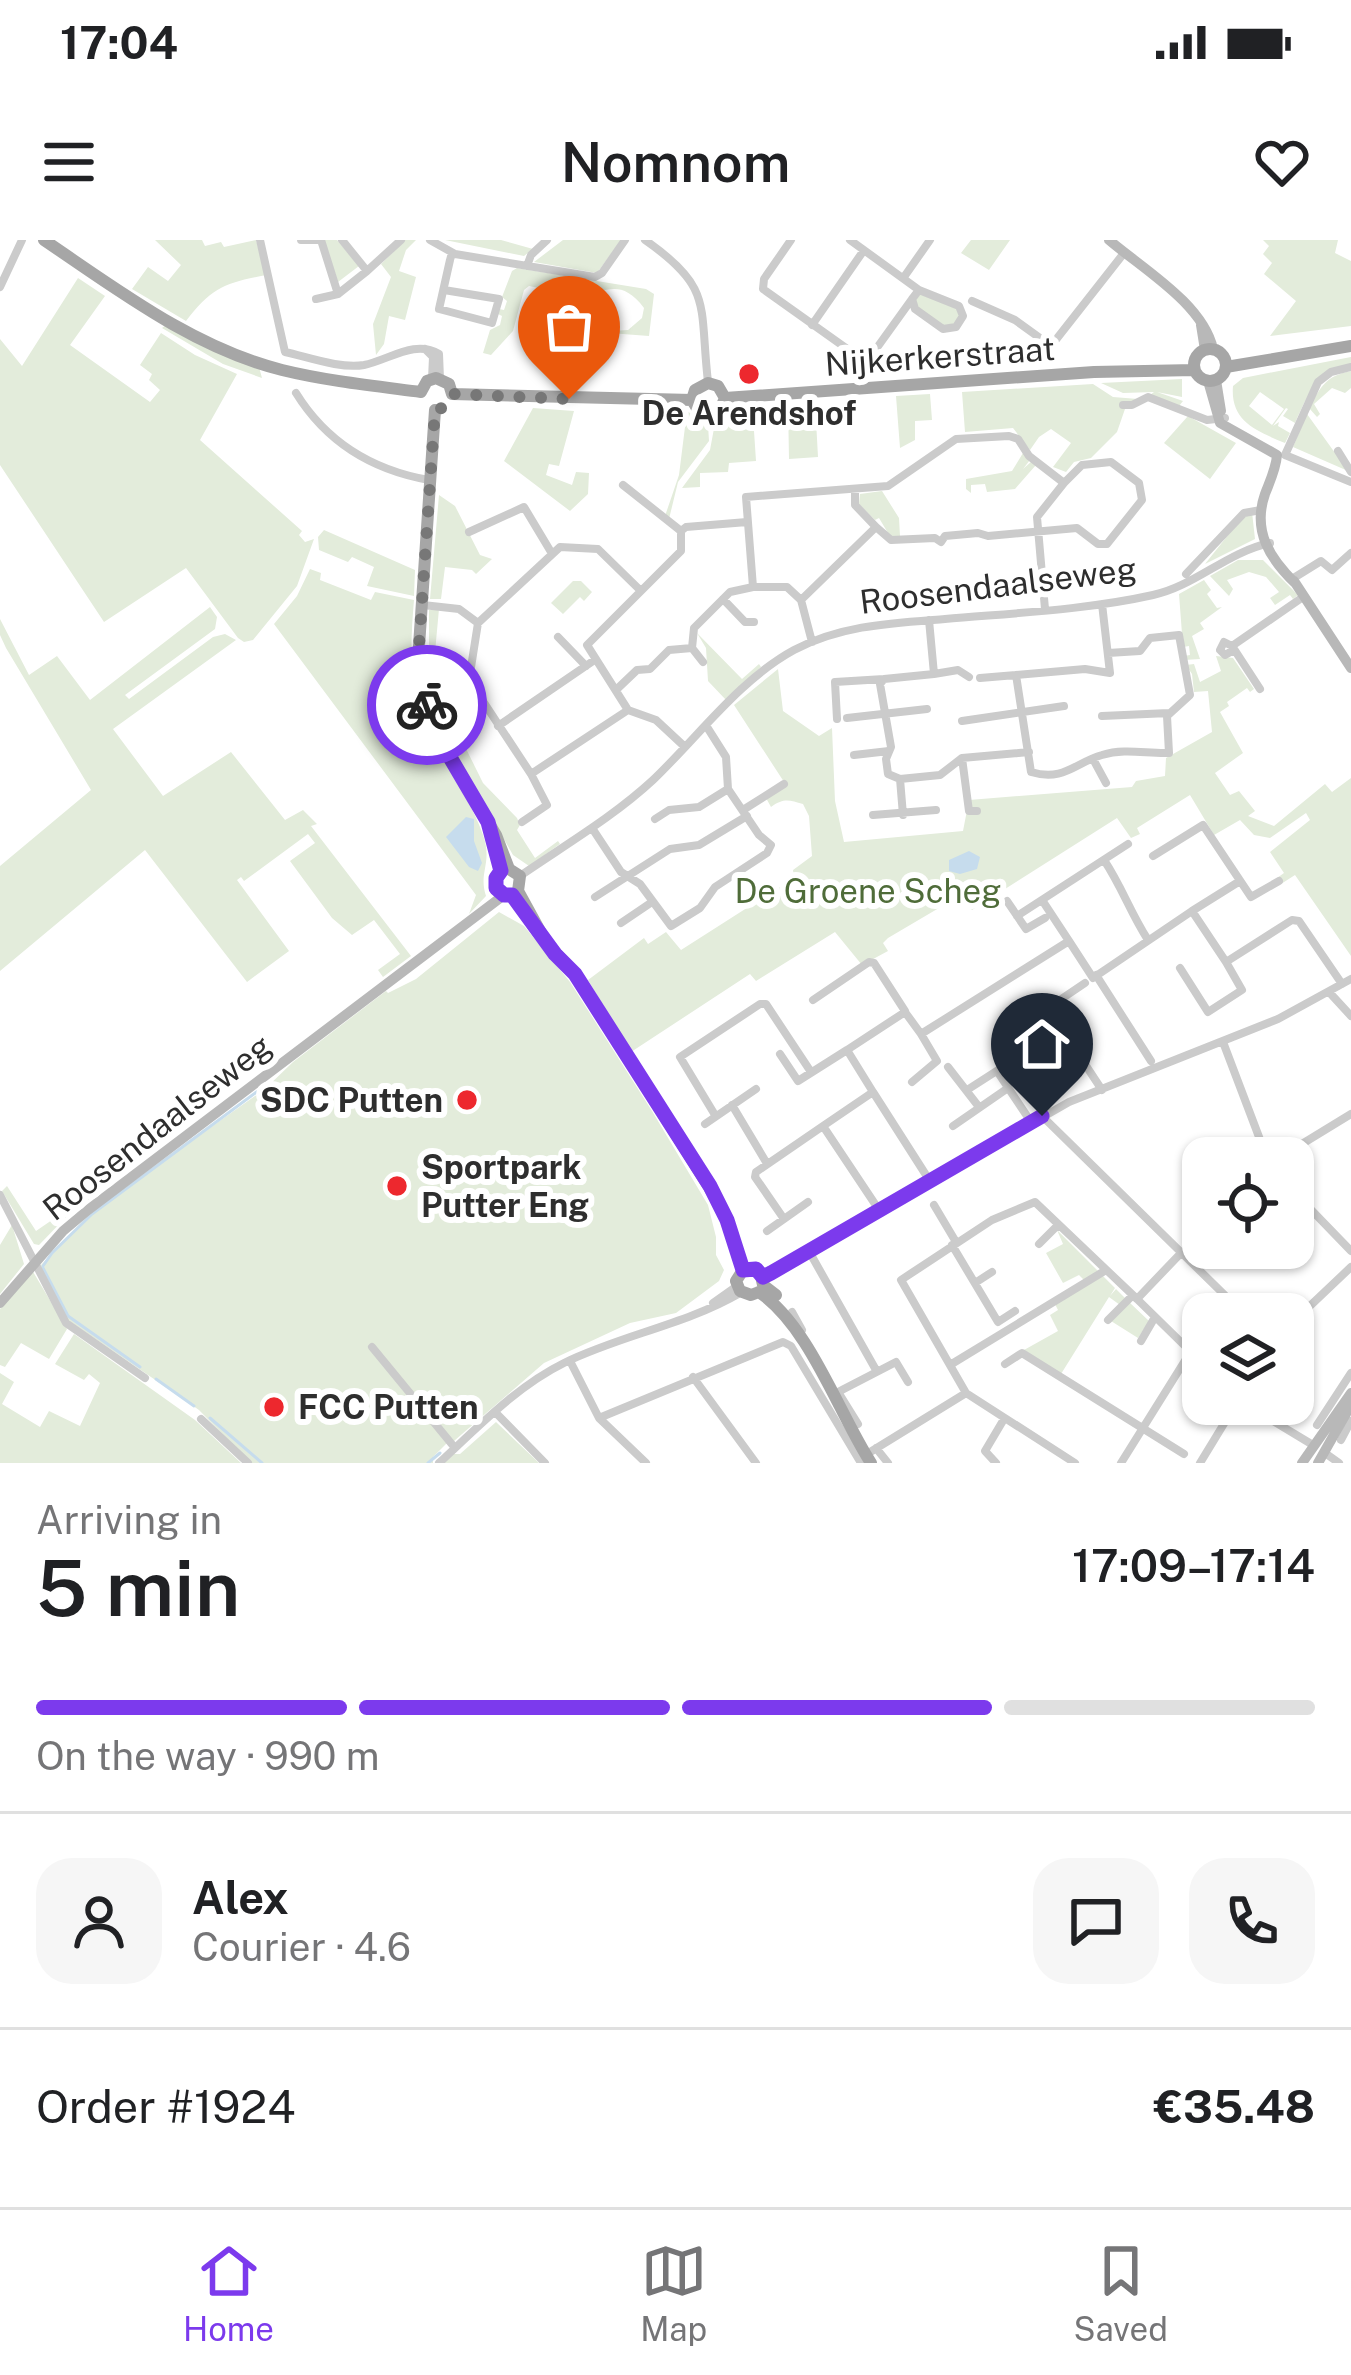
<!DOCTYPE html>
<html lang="en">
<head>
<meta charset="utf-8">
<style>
	:root { --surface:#fff; --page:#f6f6f6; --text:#202124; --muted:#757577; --line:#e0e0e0; --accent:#7c3aed }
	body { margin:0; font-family:"Public Sans",sans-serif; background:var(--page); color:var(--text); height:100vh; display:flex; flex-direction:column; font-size:45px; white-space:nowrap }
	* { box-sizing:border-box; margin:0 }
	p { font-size:39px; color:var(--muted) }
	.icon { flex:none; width:66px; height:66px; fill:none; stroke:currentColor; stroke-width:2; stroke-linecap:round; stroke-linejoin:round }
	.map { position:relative; height:1223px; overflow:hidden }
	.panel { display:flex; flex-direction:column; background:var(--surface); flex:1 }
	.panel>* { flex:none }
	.buttons { position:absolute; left:1182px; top:897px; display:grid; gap:24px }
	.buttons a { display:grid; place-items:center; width:132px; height:132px; border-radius:24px; background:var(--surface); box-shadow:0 3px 9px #0004; font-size:60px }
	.pin { position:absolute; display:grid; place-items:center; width:102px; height:102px; color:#fff; margin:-123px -51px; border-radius:50% 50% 50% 0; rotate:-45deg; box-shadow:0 0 12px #0007 }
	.pin .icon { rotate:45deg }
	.courier { position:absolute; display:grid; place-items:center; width:120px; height:120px; margin:-60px; border:9px solid #7c3aed; border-radius:50%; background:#fff; color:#222; box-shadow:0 3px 15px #0007 }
	.head em { font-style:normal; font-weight:600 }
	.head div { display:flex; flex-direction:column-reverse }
	.head { display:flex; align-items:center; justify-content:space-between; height:204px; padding:0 36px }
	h1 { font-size:78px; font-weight:600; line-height:90px }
	.bar { display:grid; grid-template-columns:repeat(4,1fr); gap:18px 12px; align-content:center; height:144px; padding:0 36px }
	.bar i { height:15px; border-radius:9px; background:var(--line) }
	.bar .on { background:var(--accent) }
	.bar p { grid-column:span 4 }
	.line { display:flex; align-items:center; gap:30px; padding:0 36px; border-top:3px solid var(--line) }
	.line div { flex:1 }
	.round { display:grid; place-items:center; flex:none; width:126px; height:126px; border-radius:36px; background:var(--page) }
	.status { display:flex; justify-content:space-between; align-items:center; height:84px; padding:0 60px; background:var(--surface); direction:ltr }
	.status svg { height:33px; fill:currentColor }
	header { display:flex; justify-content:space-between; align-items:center; height:156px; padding:0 36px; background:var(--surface); font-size:54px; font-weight:600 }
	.menu { display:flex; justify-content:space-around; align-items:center; height:168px; border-top:3px solid var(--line); background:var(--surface); font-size:33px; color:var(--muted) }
	.menu a { display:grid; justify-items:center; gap:6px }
	.menu .on { color:var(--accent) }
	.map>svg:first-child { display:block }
	.green { fill:#e3ecdb; fill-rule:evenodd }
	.water { fill:#c6dced }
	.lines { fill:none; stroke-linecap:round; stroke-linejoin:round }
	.stream { stroke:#c6dced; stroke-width:3 }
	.street { stroke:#cbcbcb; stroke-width:8 }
	.secondary { stroke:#b8b8b8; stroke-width:10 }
	.primary { stroke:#a6a6a6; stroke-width:12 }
	.done { stroke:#777; stroke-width:12; stroke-dasharray:0 21.6 }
	.route { stroke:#7c3aed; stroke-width:15 }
	.poi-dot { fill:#ed282e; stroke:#fff; stroke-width:4.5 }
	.labels { text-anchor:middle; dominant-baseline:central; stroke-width:12; stroke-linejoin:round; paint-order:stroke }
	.street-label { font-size:33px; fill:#2e2e2e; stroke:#fff }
	.poi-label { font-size:33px; font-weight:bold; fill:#2e2e2e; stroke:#fff; text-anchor:start }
	.park-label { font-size:33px; fill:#4f6c39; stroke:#fff }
</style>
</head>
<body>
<div class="status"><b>17:04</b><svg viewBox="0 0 49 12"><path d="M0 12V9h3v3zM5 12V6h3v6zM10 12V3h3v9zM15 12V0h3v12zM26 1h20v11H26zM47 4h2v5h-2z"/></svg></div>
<header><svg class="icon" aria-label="menu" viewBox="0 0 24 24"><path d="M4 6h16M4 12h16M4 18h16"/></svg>Nomnom<svg class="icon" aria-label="heart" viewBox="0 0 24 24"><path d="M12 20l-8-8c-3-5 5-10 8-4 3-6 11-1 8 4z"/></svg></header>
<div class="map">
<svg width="1351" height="1223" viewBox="0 0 1351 1223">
	<rect width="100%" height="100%" fill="#fff"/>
	<path class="green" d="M155 0H202L205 6 221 2 224 7 256 0 266 35C225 43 212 47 186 81L132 49 148 27 168 41 181 25Z
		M324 0H337L359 26 338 42Z
		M405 0H416L406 10 399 31 416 37 405 80 389 76 384 104 376 115 373 84 391 37 381 24Z
		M445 0H501L533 9 524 16Z
		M563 0H621L597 33 534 22Z
		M971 0H1010L989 30 961 13Z
		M1263 0H1338L1335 13 1351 21V86L1270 96 1296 61 1264 34 1272 23 1263 14 1269 6Z
		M517 28 646 49 654 54 649 96 596 92 628 90 642 78 644 68C620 36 604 54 581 55 565 55 545 49 529 46L524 50 513 91 491 115 483 113 490 90 500 85 502 76 498 74 499 69 504 70 507 61 502 57 512 31Z
		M78 38 105 56 70 105 150 162 160 150 149 140 152 134 140 125 161 93 195 115 237 134 200 200 302 291 299 295 305 302 314 299 297 346 253 400 244 402 238 398 186 328 104 382 0 225V99L22 126Z
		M922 53 958 68 960 76 953 86 947 88 916 67 915 60Z
		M166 85 259 127 262 138 223 124 162 88Z
		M1351 117V124C1316 132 1309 152 1295 183L1283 176 1288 169 1286 168 1273 186 1279 182 1278 186 1290 193 1285 203C1256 191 1230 181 1233 146L1243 138ZM1260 152 1284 169 1272 185 1249 166Z
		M1351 131V148L1345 153 1332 148 1314 164 1320 174 1317 177 1309 168C1321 146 1326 136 1351 131Z
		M1182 139V157L1157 152 1183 161 1179 166 1150 155 1154 152 1123 153 1101 143Z
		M1093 144 1113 157 1138 159 1120 167 1125 169 1117 192 1091 218 1074 222 1066 232 1053 227 1071 203 1051 189 1039 197 1030 210 1013 188 965 192 962 152Z
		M930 154 932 180 915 181V200L900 208 896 156Z
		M815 162 818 217 789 219 788 164Z
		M758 164V186L754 191 756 221 729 223 728 232 700 233V247L682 248 710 210 715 183 738 166Z
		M533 168 574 171 559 226 549 224 546 235 572 245 576 232 589 233 588 254 570 271 504 221Z
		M687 171 708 185 709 201 678 242 669 279 665 276 679 235Z
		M1307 174 1348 231 1293 207Z
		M1188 176 1236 203 1210 239 1164 203Z
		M1023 213 1030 220 1023 229 1032 221 1036 225 1015 249 987 252 985 244 971 245V253L966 249V239L1012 231Z
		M882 251 899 278 900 296 891 298 879 278 875 280 859 264 860 254Z
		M439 255 455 266 480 315 492 319 476 334 472 330 445 327 441 359H430Z
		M1252 272 1255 299 1205 324 1244 275Z
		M324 290 415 330 414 356 367 346 374 327 352 317 348 322 319 310 318 297Z
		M1238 320H1263L1298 355 1293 359 1290 355 1275 365 1270 358 1279 352 1266 337 1249 332 1227 340 1233 349 1229 356 1210 336Z
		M310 329 321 333 320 340 371 360 375 352 414 360C410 407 408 454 430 497 447 530 471 560 483 595 493 623 478 632 486 656L469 674 476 655 274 384 297 356Z
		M1204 340 1211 350 1207 354 1217 368 1222 367 1200 383 1204 389 1192 396 1200 419 1184 420V416L1190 415 1189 406 1183 407 1179 354Z
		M573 341H581L592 352 584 361 580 357 563 374 551 363Z
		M210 367 217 377 215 389 125 455 129 459 213 397 225 394 236 400 113 489 163 556 231 512 285 580 303 570 317 584 311 586 411 716 383 737 378 730 400 714 374 680 352 695 332 678 290 621 315 603 308 594 244 641 241 637 237 640 289 711 247 742 145 610 0 731V626L91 550 6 408 0 395V379L29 435 57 416 90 460Z
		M439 369 434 423 436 448 483 543 517 578 520 585 517 590 535 618 558 601 560 604 529 626 513 615 443 491 429 445V370Z
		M697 393 742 439 759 424 761 427 726 460 708 441 706 408Z
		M1216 416 1233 418 1254 449 1250 452 1247 448 1227 462 1229 466 1220 472 1243 513 1215 533 1230 555 1239 551 1255 571 1248 576 1274 586 1325 544 1332 552 1351 538V716L1295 635 1281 644 1277 638 1284 633 1270 612 1310 580 1306 573 1270 598 1254 595 1240 580 1214 595 1190 555 1137 588 1140 594 1131 598 1117 578 972 670 961 655 888 698 883 703 888 711 862 725 835 692 756 741 750 734 631 812 588 740 644 698 648 704 666 692 681 710 794 638 793 630 812 616 809 576 803 564C790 561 785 557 771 567L766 558 786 545 734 465 778 429 783 471 819 496 832 488 835 561 844 602 963 591 969 560 1132 547 1136 541 1165 536 1166 518 1212 492 1208 451 1194 452 1192 434 1186 425 1194 424 1200 442 1221 431Z
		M499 672 524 686 570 742 652 871 708 965 716 997V1015L724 1030 719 1041 676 1073 630 1083 544 1123 454 1201 450 1200 433 1217V1223H251L199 1170 68 1080 40 1026 94 970 265 849 293 822 386 751 388 753 416 739Z
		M7 946 36 991 100 947 102 950 70 973 39 1005 34 1004 2 951Z
		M12 985 24 1024 0 1054V1005Z
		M1057 990 1098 1031 1084 1040 1079 1035 1063 1043 1046 1013 1063 1004Z
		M32 1030 67 1089 49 1119 21 1103 5 1127 0 1125V1069Z
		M1103 1036 1115 1048 1110 1056 1116 1049 1126 1059 1120 1065 1109 1057 1061 1134 1024 1110 1058 1091 1050 1075 1058 1070 1055 1064Z
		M1129 1062 1149 1081 1138 1098 1111 1081Z
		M74 1094 195 1180 241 1223H0V1133L14 1142 2 1164 40 1187 49 1171 80 1186 100 1143 89 1134 84 1140 55 1124Z
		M496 1182 539 1223H444L454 1214H460Z"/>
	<path class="water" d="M466 577 474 579V601L482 623 478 631 469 627 446 597Z
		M969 611 980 617 977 629 960 634 949 631V620Z
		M282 844 295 861 271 876 263 863Z"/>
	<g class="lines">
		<path class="stream" d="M43 1026 52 1013 92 974 258 851 272 852
			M43 1028 68 1076 140 1127
			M156 1139 194 1166
			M210 1178 262 1223
			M428 1223 440 1213"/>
		<path class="street" d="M260 0 285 112C308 117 340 129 364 125 389 120 415 99 439 114L440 139
			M301 0H320
			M321 0 338 54
			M430 0 455 14 595 37 602 33 625 0
			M645 0C714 48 699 65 708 142
			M791 0 764 39 763 49 860 118 871 116 912 59
			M850 0 919 50 959 66 963 76 956 87 943 89 915 69 912 59 919 50
			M527 26 531 15 547 0
			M367 31 401 0
			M904 37 930 0
			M0 47 22 0
			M444 50 499 59 492 83 439 69 450 20 452 13
			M316 59 338 54 367 31 342 0
			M972 61 1015 80 1051 106 1124 13
			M812 85 864 10
			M425 109 433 117 432 139
			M296 153C327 203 372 230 429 240
			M1123 165H1132L1148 157 1207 180 1225 178
			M1338 211 1351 232
			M1285 215 1318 142 1331 132 1351 127
			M1285 215 1351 242
			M623 245 681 291
			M876 287 891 300 935 298 941 302 945 296 978 293 988 296 1077 288 1098 304H1107L1142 260 1139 243 1111 222 1082 225 1064 243
			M469 292 524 267 551 312
			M1186 334 1244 273 1261 270
			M1292 339 1321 321 1332 330 1351 313
			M723 359 745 382H754
			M801 360 876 287 855 265V249
			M1102 364 1110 433 1085 429 1016 435 1031 532C1064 542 1076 522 1102 515 1125 508 1147 514 1169 513L1167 476 1190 455 1179 395 1150 398 1140 411 1108 413
			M423 365 459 369 478 383 560 307 598 309 641 351
			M929 380 934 434 884 439 880 444 891 507 886 519 888 534 900 539 940 535 962 518 1029 512
			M478 383 469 440 531 534 628 470
			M558 397 586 426
			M812 402 801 360 787 347H753L746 257 888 246 956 199 1009 196 1018 199 1029 216 1064 243 1037 277 1045 369
			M1232 406 1224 402 1220 410 1225 415 1232 411
			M703 422 692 408 694 388 730 352 753 347
			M934 434 958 430 969 437
			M980 438 1016 435
			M1260 449 1232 406 1303 357
			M616 450 637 430 650 429 669 410 692 408
			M1102 476 1169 473
			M847 478 927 469
			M837 479 835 442 884 439
			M962 481 1064 466
			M498 486 596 419
			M685 507 656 480 628 470 587 405 681 311V291L686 287 747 282
			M854 515 889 511
			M962 518 969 571H977
			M1093 519 1106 543
			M900 539 903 575
			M743 570 784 544
			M873 575 936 570
			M655 579 669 570 699 567 728 549
			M522 582 547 565 531 534
			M592 588 621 632 640 644 671 686 700 668 715 647 767 613 771 605 759 595 728 549 726 517 707 487
			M1153 616 1203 585 1251 657 1279 641
			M1104 620C1122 647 1130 672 1148 700
			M520 636C565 605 613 577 653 540 698 497 739 440 794 410 841 385 893 383 945 379 1014 373 1086 370 1153 355 1195 346 1227 312 1270 303
			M595 657 670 609 699 605 747 576
			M1042 660 1069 701
			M1007 661 1026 689 1045 678
			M1192 671 1240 641
			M1017 676 1128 604
			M621 683 652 662
			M1180 728 1208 772 1242 750 1226 722
			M1096 735 1151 821
			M1085 743 1048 768 1102 850
			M1329 752 1351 776
			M813 760 869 722 874 723 905 771
			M1223 802 1267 918
			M780 814 798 841 847 810
			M948 827 979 867
			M997 831 1031 882
			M912 842 937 821 921 794
			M967 850 1023 814
			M873 852 926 935
			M732 865 766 922
			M715 875 680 817 760 764H766L811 832
			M1042 876 1244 1074
			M705 884 756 849
			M953 886 1008 848
			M1279 918 1351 874
			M1293 951 1351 1011
			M0 955 66 1083 145 1138
			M934 965 956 1002
			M881 973 823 886 873 852 847 810 905 772 921 794 1069 701 1093 738 1192 671 1226 722 1292 680 1299 681 1342 744
			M784 979 755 937 756 932 823 886
			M767 991 808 962
			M1039 1004 1058 985
			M952 1005 998 1082 1015 1071
			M810 1013 876 1130
			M763 1037 1069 862 1278 779 1351 739
			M975 1043 992 1032
			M713 1063 737 1046
			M792 1072 802 1090
			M1108 1080 1133 1055
			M1293 1082 1351 1027
			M1141 1101 1155 1077
			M372 1107 455 1208
			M570 1121 599 1178 646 1223
			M1005 1124 1022 1113 1184 1214
			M950 1125 1106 1030
			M693 1137 756 1223
			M838 1152 896 1122 908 1142
			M966 1153 1075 1223
			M840 1155 858 1184
			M1245 1164 1313 1205
			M496 1173 545 1223
			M599 1178 783 1102 791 1106 861 1223
			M201 1179 248 1223
			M1317 1185 1351 1133
			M1341 1200 1351 1181
			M876 1208 888 1223
			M1325 1213 1339 1223
			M867 1214 966 1153 901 1040 992 980 1035 962 1137 1059
			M439 1223C477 1188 517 1146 564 1123 621 1095 685 1085 740 1053
			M996 1223 985 1211 1004 1179
			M1121 1223 1186 1119V1107L1137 1059 1181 1013
			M1200 1223 1236 1164"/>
		<path class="secondary" d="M1109 0C1143 29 1203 64 1213 109
			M1201 85 1205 110
			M1216 140 1221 171
			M1208 141 1220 183 1277 215C1276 229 1270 241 1265 254 1252 291 1270 319 1296 344
			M1294 341 1351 428
			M0 1063 63 991 88 970 504 655
			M1302 1223 1351 1153
			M1318 1223 1351 1165"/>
		<path class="primary" d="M44 0C118 50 194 108 282 130 327 141 375 146 421 152
			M1194 125a16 16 0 1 1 32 0a16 16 0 1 1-32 0Z
			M1226 127 1351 106
			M421 152 427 141 436 138 449 144 452 154
			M452 154 692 160
			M725 158 1094 132 1195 130
			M692 160 700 173 709 175 719 172 725 158
			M692 160 695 150 708 143 718 146 725 158
			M435 170 419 406 422 449 441 502 496 595 509 629 520 636 518 651
			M501 631 495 640C495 650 502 656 512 655
			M518 651 546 702 575 734 709 947 727 980 743 1030
			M743 1030 751 1028 760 1032 763 1045 776 1055
			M743 1030 736 1041 740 1051 751 1055 759 1052
			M759 1052C810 1087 838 1172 871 1223"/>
	</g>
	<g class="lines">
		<path class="done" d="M427 465 419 406 435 170 445 167 452 154 569 159"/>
		<path class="route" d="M427 465 441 502 488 582 501 631 496 638V648L504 655H512L555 714 575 734 710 946 727 980 743 1030 756 1029 763 1037 771 1033 1042 876"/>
	</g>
	<g class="poi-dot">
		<circle cx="749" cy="134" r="12"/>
		<circle cx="467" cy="860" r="12"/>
		<circle cx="397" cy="946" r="12"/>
		<circle cx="274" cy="1167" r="12"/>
	</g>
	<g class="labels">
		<g class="street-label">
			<text transform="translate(940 116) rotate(-4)">Nijkerkerstraat</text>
			<text transform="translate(998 345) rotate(-7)">Roosendaalseweg</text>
			<text transform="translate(157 887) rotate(-38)">Roosendaalseweg</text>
		</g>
		<g class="poi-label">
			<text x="749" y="173" text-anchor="middle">De Arendshof</text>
			<text x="443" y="860" text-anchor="end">SDC Putten</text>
			<text x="421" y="927">Sportpark<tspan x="421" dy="38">Putter Eng</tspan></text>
			<text x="298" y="1167">FCC Putten</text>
		</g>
		<g class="park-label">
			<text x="868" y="651">De Groene Scheg</text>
		</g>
	</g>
</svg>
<div class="buttons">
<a><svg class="icon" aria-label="locate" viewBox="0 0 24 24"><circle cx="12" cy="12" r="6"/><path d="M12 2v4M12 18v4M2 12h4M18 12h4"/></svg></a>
<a><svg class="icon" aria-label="layers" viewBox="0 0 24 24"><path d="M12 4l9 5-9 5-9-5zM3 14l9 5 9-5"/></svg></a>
</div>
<div class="pin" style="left:569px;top:159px;background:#ea580c"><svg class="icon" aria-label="bag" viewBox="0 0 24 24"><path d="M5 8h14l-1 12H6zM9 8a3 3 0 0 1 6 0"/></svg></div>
<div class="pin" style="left:1042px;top:876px;background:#1f2937"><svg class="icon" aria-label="home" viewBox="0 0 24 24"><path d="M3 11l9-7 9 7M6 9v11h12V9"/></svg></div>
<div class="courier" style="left:427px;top:465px"><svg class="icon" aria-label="bike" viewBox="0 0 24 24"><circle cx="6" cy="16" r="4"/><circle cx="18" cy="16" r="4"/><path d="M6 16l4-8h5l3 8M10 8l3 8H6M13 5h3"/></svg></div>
</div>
<section class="panel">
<div class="head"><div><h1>5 min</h1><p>Arriving in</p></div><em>17:09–17:14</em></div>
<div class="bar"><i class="on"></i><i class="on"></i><i class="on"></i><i></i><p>On the way · 990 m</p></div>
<div class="line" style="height:216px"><a class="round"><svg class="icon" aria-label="person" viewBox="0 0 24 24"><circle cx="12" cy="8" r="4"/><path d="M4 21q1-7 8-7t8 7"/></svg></a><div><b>Alex</b><p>Courier · 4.6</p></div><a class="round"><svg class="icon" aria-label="chat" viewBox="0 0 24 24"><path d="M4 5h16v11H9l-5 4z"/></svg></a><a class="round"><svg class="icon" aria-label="phone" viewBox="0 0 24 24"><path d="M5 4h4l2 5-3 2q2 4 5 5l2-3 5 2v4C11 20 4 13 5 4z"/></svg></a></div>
<div class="line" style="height:156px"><div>Order #1924</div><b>€35.48</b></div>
</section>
<nav class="menu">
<a class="on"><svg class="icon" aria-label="home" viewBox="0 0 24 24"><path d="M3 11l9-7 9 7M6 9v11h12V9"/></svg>Home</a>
<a><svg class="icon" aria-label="map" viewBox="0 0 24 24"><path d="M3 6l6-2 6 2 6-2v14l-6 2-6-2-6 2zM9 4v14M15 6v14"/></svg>Map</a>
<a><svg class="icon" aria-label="saved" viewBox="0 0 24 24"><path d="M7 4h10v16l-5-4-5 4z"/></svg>Saved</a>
</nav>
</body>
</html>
